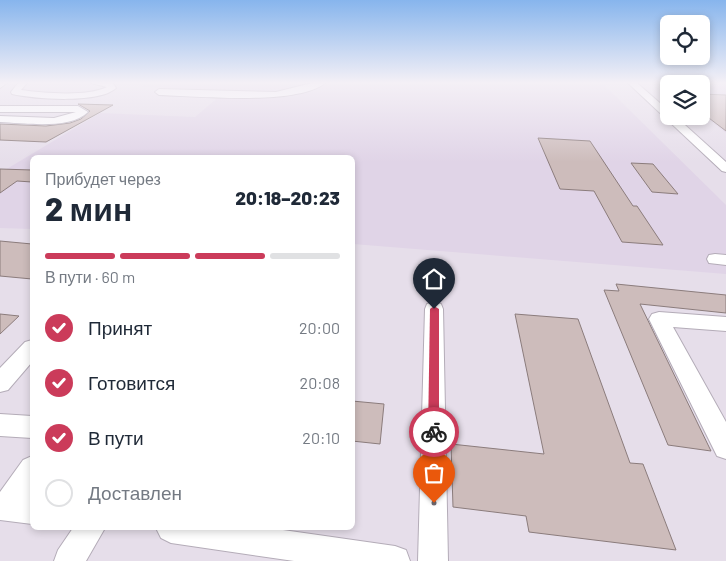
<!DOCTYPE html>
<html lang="ru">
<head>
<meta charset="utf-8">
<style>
	:root { --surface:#fff; --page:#f6f6f7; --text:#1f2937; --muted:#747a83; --line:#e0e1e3; --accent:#cb3b5a }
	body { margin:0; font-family:Barlow,sans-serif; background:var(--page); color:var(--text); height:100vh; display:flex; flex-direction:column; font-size:19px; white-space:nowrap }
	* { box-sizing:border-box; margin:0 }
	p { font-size:16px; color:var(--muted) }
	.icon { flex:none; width:28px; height:28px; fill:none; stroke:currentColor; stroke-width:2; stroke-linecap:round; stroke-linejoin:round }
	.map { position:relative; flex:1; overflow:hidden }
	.sheet { position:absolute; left:30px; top:155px; width:325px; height:375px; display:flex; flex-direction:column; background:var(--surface); border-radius:8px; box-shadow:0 2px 8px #0003 }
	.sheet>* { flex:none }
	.fabs { position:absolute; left:660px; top:15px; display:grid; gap:10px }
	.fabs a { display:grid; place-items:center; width:50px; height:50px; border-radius:8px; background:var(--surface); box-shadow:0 2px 8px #0003; font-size:25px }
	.pin { position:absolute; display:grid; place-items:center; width:42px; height:42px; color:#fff; margin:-51px -21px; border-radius:50% 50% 50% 0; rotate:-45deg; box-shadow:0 0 5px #0007 }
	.pin .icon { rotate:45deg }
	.courier { position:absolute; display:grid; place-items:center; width:50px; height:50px; margin:-25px; border:4px solid #cb3b5a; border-radius:50%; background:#fff; color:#222; box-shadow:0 1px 6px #0007 }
	.headline em { font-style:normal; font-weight:800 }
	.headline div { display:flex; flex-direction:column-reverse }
	.headline { display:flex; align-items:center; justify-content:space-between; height:85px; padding:0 15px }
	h1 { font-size:32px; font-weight:800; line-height:38px }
	.bar { display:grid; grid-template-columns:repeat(4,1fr); gap:8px 5px; align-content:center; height:60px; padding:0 15px }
	.bar i { height:6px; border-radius:4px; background:var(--line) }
	.bar .selected { background:var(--accent) }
	.bar p { grid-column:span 4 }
	ol { padding:0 15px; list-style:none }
	li { display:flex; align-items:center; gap:15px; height:55px }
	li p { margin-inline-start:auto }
	li .icon { padding:5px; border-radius:50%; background:var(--accent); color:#fff; stroke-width:4 }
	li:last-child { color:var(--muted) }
	li i { width:28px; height:28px; border:2px solid var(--line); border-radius:50% }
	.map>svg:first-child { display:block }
	.built { fill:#e0d4e7 }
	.building { fill:#cdbcbb; stroke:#8b7c7c }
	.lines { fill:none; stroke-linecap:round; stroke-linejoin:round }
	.minor-casing { stroke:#b4acb8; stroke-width:2 }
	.minor { fill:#fff; fill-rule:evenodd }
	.route { fill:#cb3b5a }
	.done { stroke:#706b72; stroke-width:5; stroke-dasharray:0 9 }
</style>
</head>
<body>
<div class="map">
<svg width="726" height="561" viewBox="0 0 726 561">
	<rect width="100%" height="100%" fill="#e6deea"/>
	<path class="built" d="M148 83H602L726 205V274L353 244 352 158H32V229L0 228V173L100 113 195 117 221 95 219 90 141 87Z
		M701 86H726V133L701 113Z"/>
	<path class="building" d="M701 94 726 95V131L701 112Z
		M78 104 113 105 46 142 0 140V124L46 126 70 123 81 119 90 111Z
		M538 138 590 141 633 206H637L663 245 622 242 594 191 560 189Z
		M631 163 653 164 678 194 652 192Z
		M0 169 32 170V182L17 181 0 193Z
		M0 241 32 244V279L0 276Z
		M616 284 726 295V313L640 304 711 451 668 445 604 290 619 291Z
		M0 314 19 316 0 334Z
		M515 314 578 319 630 463 643 464 676 550 529 532 526 516 453 507 451 444 544 454Z
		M352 401 384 404 380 444 352 441Z"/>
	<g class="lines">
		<g class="minor-casing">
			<path id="minor" d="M0 83H7L0 88Z
				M18 83H27L21 90C43 93 87 97 107 87L91 83H113L116 88C99 104 34 99 12 94L11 92Z
				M312 83H325C297 106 197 96 159 95L155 92 159 89 276 92Z
				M628 83H637L669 111V116H675L726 162V172L722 171Z
				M0 106H78L88 112C70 130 24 123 0 122V116L54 118 76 112H0Z
				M715 254 726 255V265L709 263 707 259 709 255Z
				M434 302 441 304 443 309 448 561H418L425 309 427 304Z
				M659 312 726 317V331L673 327 726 422V459L717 456 649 319 652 314Z
				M32 340V362L8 390 0 392V368L25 342Z
				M0 414 32 416V438L0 436Z
				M32 456V493L31 496H32V524L0 520V492L23 460Z
				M73 528H105L86 561H54L58 550Z
				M156 528H269L395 546 406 550 410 561H294L171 543 161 538Z"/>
		</g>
		<use href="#minor" class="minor"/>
	</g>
	<linearGradient id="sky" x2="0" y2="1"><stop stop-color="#87b5ed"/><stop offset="0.51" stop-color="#f4f0f6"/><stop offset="1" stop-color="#f4f0f6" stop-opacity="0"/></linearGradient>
	<rect width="726" height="162" fill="url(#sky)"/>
	<path class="route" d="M434 306 439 309V432L438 436 434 438 430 436 428 432 430 309Z"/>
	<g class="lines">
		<path class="done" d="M434 503V432"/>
	</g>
</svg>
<div class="fabs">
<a><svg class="icon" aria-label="locate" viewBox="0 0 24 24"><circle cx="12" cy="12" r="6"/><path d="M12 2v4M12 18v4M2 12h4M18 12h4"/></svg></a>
<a><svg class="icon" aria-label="layers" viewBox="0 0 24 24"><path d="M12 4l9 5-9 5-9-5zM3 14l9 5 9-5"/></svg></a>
</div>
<div class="pin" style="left:434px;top:503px;background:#ea580c"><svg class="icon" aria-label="bag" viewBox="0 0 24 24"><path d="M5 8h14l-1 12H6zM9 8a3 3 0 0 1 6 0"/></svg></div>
<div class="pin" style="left:434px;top:309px;background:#1f2937"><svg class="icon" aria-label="home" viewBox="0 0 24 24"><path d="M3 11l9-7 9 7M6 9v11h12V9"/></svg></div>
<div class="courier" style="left:434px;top:432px"><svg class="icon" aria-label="bike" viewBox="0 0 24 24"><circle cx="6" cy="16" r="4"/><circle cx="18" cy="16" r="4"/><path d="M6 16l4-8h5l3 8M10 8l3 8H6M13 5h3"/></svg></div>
<section class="sheet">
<div class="headline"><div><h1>2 мин</h1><p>Прибудет через</p></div><em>20:18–20:23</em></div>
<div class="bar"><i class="selected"></i><i class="selected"></i><i class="selected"></i><i></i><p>В пути · 60 m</p></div>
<ol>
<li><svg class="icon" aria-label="check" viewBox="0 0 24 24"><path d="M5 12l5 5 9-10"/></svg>Принят<p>20:00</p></li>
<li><svg class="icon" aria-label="check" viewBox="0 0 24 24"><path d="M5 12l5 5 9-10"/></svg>Готовится<p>20:08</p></li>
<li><svg class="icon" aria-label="check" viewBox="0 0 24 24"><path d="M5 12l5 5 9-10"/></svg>В пути<p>20:10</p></li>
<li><i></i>Доставлен</li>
</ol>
</section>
</div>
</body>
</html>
